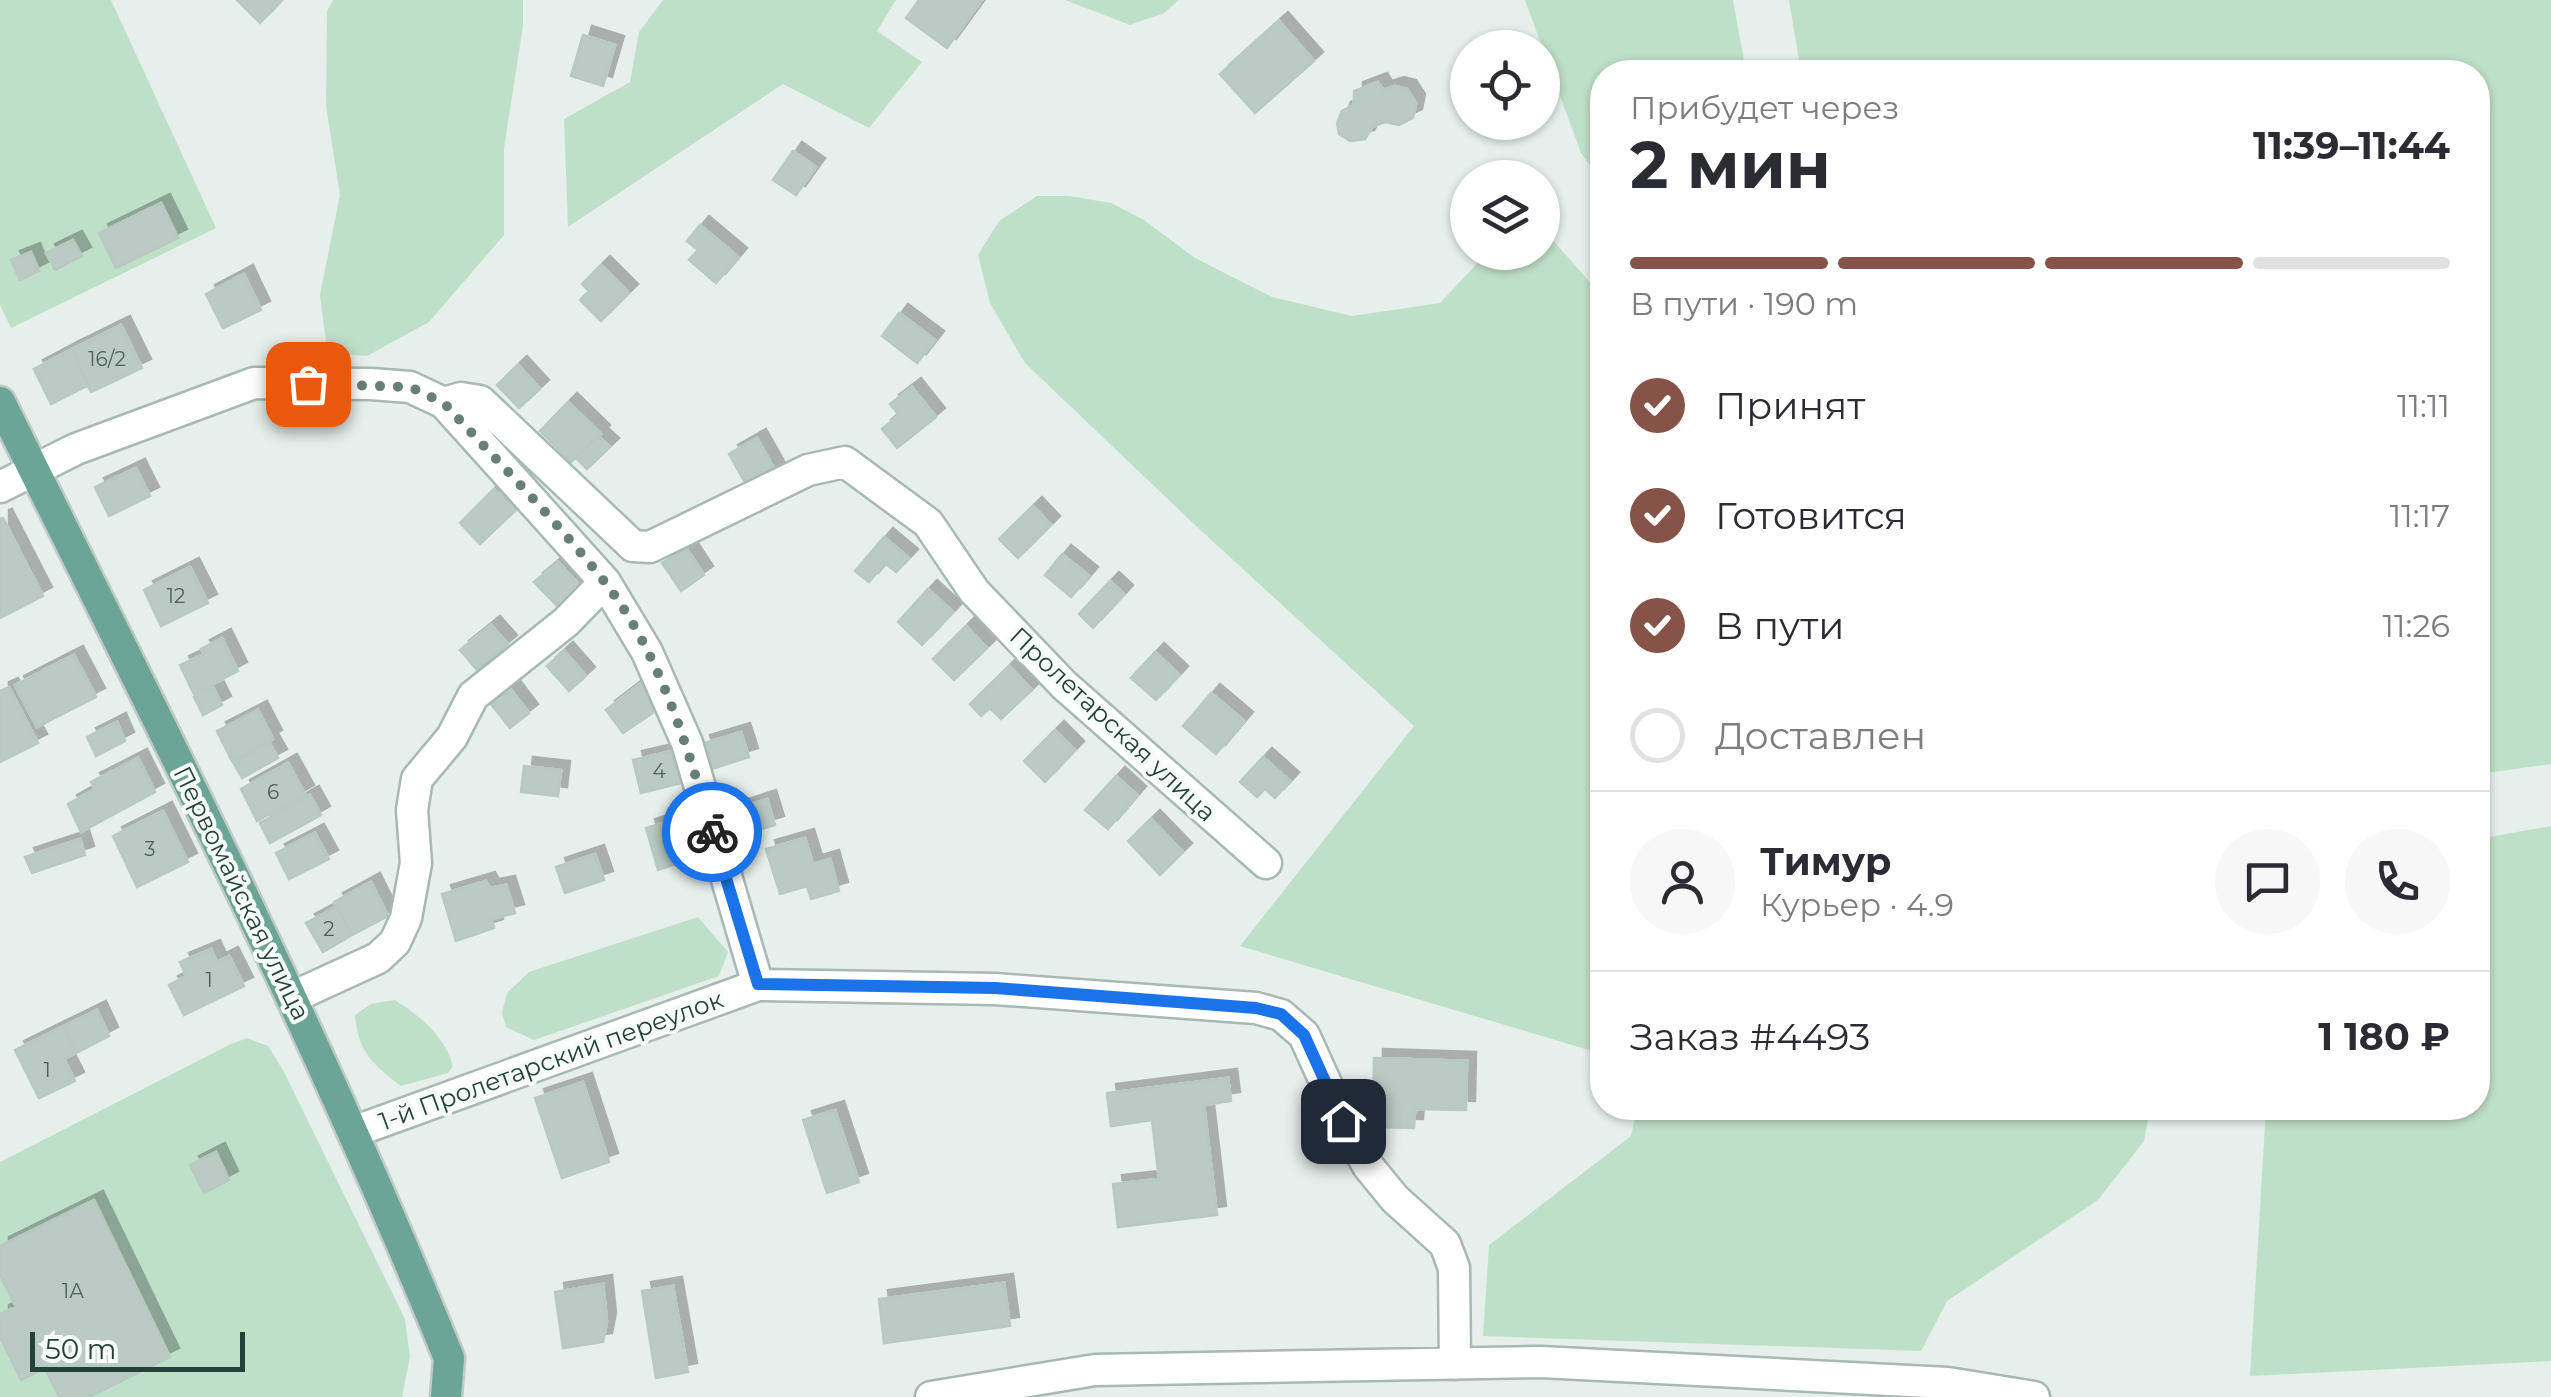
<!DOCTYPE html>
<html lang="ru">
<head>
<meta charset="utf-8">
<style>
	:root { --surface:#fff; --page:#f7f7f7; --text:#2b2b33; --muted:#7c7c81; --line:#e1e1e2; --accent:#855347 }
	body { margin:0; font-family:Montserrat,sans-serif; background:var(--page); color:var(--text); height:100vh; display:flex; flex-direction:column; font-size:38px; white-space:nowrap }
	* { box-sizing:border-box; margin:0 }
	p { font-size:32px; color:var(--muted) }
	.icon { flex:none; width:55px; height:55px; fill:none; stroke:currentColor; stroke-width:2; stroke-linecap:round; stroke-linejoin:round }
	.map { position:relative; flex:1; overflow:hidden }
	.panel { position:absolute; left:1590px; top:60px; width:900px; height:1060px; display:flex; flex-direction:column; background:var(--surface); border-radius:40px; box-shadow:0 2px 8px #0004 }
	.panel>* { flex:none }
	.tools { position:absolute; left:1450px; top:30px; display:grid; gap:20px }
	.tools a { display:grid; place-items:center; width:110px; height:110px; border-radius:50%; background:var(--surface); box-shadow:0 2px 8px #0004; font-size:50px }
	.scale { position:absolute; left:30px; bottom:25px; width:215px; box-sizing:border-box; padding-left:10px; border:5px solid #24423a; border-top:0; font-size:28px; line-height:35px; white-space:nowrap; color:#24423a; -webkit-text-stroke:8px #f7fbf9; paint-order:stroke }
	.pin { position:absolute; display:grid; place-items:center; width:85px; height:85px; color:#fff; margin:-42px; border-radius:20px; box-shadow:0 5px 15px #0006 }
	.courier { position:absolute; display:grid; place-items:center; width:100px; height:100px; margin:-50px; border:8px solid #1a73e8; border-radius:50%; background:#fff; color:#222; box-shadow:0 2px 12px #0007 }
	.head em { font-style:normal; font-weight:700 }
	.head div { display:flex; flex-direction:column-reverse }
	.head { display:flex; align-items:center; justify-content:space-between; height:170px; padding:0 40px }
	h1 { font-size:65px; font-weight:700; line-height:75px }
	.bar { display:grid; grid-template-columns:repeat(4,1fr); gap:15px 10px; align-content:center; height:120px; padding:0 40px }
	.bar i { height:12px; border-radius:8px; background:var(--line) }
	.bar .active { background:var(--accent) }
	.bar p { grid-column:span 4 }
	.line { display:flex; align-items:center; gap:25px; padding:0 40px; border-top:2px solid var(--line) }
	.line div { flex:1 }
	.round { display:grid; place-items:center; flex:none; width:105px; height:105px; border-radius:52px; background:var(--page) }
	ol { padding:0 40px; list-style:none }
	li { display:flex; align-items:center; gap:30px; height:110px }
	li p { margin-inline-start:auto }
	li .icon { padding:10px; border-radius:50%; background:var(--accent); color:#fff; stroke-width:4 }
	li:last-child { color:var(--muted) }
	li i { width:55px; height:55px; border:5px solid var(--line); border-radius:50% }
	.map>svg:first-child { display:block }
	.green { fill:#bfe0c8 }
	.building { fill:#bbcac4; stroke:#b8c9c2; stroke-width:2.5; filter:url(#shadow) }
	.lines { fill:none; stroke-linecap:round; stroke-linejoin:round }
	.minor-casing { stroke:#a8b8b2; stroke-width:35 }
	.major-casing { stroke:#c2cac8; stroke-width:35 }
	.minor { stroke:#fff; stroke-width:30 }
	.major { stroke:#6aa596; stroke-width:30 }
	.done { stroke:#687f78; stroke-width:10; stroke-dasharray:0 18 }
	.route { stroke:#1a73e8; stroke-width:12 }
	.labels { text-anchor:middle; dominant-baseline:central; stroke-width:8; stroke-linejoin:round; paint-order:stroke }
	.number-label { font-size:20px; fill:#4a645c }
	.street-label { font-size:25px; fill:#24423a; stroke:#f7fbf9 }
</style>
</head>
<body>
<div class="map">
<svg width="2551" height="1397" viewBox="0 0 2551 1397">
	<defs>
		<filter id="shadow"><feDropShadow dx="9" dy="-9" stdDeviation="0" flood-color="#0004"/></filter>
	</defs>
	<rect width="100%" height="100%" fill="#e6efeb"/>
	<path class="green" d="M0 0H111L216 228 11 328 0 305Z
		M333 0H523V26L504 148V235L429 322 367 356 345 354 326 342 320 295 340 195 326 106 327 11Z
		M663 0H896L877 31 922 62 869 128 783 84 568 227 564 119 630 82 639 32Z
		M1065 0H1179L1164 13 1130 25Z
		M1525 0H1733L1746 72H1602V182L1581 153Z
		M1789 0H2551V764L2478 774V72H1801Z
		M1037 196H1069L1111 203 1144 220 1195 258 1272 297 1352 316 1440 303 1487 253 1542 252 1543 229 1602 296V1054L1240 946 1414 726 1195 525 1025 363 990 303 978 255 999 221Z
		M2551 826V1361L2250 1376 2266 1108H2478V839Z
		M698 917 728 952 719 976 534 1040 506 1027 502 1013 507 993 529 972Z
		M395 1000C420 1016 445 1036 453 1066L448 1073 401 1086C373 1065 358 1051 355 1015L371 1004Z
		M247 1038 268 1046 284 1072 405 1319 410 1357 402 1397H0V1162L229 1045Z
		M1637 1108H2150L2144 1141 2098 1200 1947 1301 1921 1351 1483 1336 1489 1245 1631 1136Z"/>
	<path class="building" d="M237 0H282L260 23Z
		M919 0H982L947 48 906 18Z
		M1279 21 1314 61 1255 113 1220 74Z
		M583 35 615 45 603 86 571 76Z
		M1378 82 1383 90 1395 86 1407 89 1416 103 1413 118 1399 125 1385 122 1372 127 1365 139 1350 141 1339 134 1337 123 1342 111 1354 105V91Z
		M793 151 816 167 796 195 773 180Z
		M161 203 178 238 116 268 99 233Z
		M700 225 738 257 716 283 689 260 698 250 687 241Z
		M73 240 82 256 55 270 46 253Z
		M31 252 39 271 20 280 11 260Z
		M601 265 629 293 601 321 580 300 589 291 582 284Z
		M244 274 261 310 223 328 206 294Z
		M899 313 935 340 917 363 882 336Z
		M121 325 142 368 91 392 72 349Z
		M72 349 89 385 51 404 34 369Z
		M518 365 540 389 519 408 497 385Z
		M912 387 936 417 897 448 882 429 899 415 890 404Z
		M568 402 601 434 571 462 540 431Z
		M598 436 610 447 587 469 576 458Z
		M757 438 775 470 747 486 729 454Z
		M136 468 150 496 109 516 95 487Z
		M494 489 517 509 480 544 460 523Z
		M1033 506 1051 525 1018 558 999 539Z
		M3 518 43 596 0 618V519Z
		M884 537 909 558 896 572 885 563 869 582 855 571Z
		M687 549 704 575 681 591 662 563Z
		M1062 554 1089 576 1071 597 1045 575Z
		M558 562 584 590 561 610 534 582Z
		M190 567 208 603 161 626 144 590Z
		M1110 581 1124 594 1093 628 1079 614Z
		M928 589 953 612 922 645 898 622Z
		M491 625 508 644 477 670 460 650Z
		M966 626 987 648 954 680 933 659Z
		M222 638 238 671 194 694 180 665 204 654 201 649Z
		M564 651 586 676 569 691 547 666Z
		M1155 652 1179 675 1156 700 1131 678Z
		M74 655 96 697 37 727 15 685Z
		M1009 666 1032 690 1001 719 990 708 981 716 970 704Z
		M506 683 529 713 510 728 486 698Z
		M641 683 660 708 623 733 606 710Z
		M9 687 38 743 0 762V691Z
		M213 687 222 705 203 715 194 697Z
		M1211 693 1244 721 1216 754 1183 726Z
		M258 710 273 739 232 761 217 731Z
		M117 722 125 741 96 756 87 737Z
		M1055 730 1075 750 1045 782 1024 761Z
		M741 732 749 757 709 770 701 744Z
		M269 742 278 758 242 778 233 762Z
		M677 750 685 782 641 793 633 760Z
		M1263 757 1290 781 1275 798 1265 789 1257 797 1240 782Z
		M138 758 155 792 81 832 68 804 95 789 91 782Z
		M288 763 305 794 257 821 241 789Z
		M524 766 561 770 558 796 521 792Z
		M1116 776 1137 795 1108 829 1085 810Z
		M310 795 321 815 270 843 260 823Z
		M767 799 775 825 735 837 727 812Z
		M163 811 188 862 137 887 113 836Z
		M689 815 700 856 658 870 646 828Z
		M1151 819 1183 852 1160 875 1128 841Z
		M315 833 329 859 289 879 276 853Z
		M805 838 813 864 830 859 839 891 811 899 807 886 780 894 766 849Z
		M80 839 85 855 32 873 25 857Z
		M595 854 604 880 565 893 556 867Z
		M486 881 490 888 506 885 515 913 492 919 494 928 456 941 442 894Z
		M371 882 388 916 352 935 334 902Z
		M336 907 352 935 323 952 306 923Z
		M211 949 217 962 229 956 244 986 184 1015 169 985 186 976 180 962Z
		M97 1010 109 1036 76 1053 64 1026Z
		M64 1026 76 1053 64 1059 75 1081 39 1098 15 1050Z
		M1374 1058 1467 1061 1466 1110 1415 1109 1414 1128 1373 1127Z
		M1228 1078 1231 1101 1204 1105 1217 1215 1118 1227 1113 1184 1159 1179 1152 1120 1111 1126 1107 1093Z
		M583 1082 609 1162 562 1178 535 1098Z
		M835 1110 859 1182 827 1193 803 1120Z
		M216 1152 229 1180 204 1193 190 1165Z
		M94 1200 170 1357 89 1397H59L45 1368 21 1380 0 1337V1314L16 1307 0 1275V1246Z
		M1004 1283 1010 1326 884 1343 879 1299Z
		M603 1284 607 1322 603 1342 563 1348 555 1292Z
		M673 1286 688 1372 656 1378 642 1291Z"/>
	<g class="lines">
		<g class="minor-casing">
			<path id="minor" d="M444 403 605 582 647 652 687 743 758 985
				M0 487 76 449 254 383 371 384 410 387 444 403 461 398 480 401 633 546 650 547 808 470 845 462 928 523 974 591 1064 685 1266 863
				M293 997 378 958 395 942 406 918 416 863 412 810 417 779 452 737 473 696 566 622 605 582
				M353 1132 758 985 995 989 1256 1008 1281 1015 1304 1035 1343 1121 1368 1166 1395 1199 1445 1244 1454 1268 1455 1364
				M931 1397 1095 1370 1541 1362 1948 1383 2034 1397"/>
		</g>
		<g class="major-casing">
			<path id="major" d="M0 402C157 717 316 1031 449 1358L446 1397"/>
		</g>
		<use href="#minor" class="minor"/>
		<use href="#major" class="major"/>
	</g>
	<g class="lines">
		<path class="done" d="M308 384 410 387 444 403C497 461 554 518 603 580 659 650 688 748 712 832"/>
		<path class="route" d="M712 832 758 984 995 988 1256 1008 1281 1014 1304 1035 1343 1121"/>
	</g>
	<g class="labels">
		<g class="number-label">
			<text x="107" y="359">16/2</text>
			<text x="176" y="596">12</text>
			<text x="659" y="771">4</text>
			<text x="273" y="792">6</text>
			<text x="150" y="849">3</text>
			<text x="329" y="929">2</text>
			<text x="209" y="980">1</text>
			<text x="47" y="1070">1</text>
			<text x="73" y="1291">1А</text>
		</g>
		<g class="street-label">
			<text transform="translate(1113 724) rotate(43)">Пролетарская улица</text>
			<text transform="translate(242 893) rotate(64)">Первомайская улица</text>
			<text transform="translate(551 1060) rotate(-20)">1-й Пролетарский переулок</text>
		</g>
	</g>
</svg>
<div class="tools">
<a><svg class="icon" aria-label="locate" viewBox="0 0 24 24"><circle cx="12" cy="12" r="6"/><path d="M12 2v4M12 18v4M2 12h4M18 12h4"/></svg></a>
<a><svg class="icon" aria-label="layers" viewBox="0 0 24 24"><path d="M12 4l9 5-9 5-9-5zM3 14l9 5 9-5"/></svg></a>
</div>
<div class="scale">50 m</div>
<div class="pin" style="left:308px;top:384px;background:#ea580c"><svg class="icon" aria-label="bag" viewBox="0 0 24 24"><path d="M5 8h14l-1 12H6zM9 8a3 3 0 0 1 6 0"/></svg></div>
<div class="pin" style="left:1343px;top:1121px;background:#1f2937"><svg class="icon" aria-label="home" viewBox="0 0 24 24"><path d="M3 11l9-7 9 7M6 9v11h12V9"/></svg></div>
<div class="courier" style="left:712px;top:832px"><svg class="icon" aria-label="bike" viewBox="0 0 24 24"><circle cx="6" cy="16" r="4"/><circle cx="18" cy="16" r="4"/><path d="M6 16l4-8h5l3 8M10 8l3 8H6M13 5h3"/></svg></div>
<section class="panel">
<div class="head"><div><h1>2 мин</h1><p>Прибудет через</p></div><em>11:39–11:44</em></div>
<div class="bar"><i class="active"></i><i class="active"></i><i class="active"></i><i></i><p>В пути · 190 m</p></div>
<ol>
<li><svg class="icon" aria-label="check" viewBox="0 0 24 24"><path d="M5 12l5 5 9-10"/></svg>Принят<p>11:11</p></li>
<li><svg class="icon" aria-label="check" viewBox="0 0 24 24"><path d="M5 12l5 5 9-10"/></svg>Готовится<p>11:17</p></li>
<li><svg class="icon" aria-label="check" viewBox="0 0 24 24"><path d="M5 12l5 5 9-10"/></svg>В пути<p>11:26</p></li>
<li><i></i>Доставлен</li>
</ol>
<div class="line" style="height:180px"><a class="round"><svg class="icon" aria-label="person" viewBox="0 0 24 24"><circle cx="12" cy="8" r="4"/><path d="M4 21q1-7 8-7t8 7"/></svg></a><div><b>Тимур</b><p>Курьер · 4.9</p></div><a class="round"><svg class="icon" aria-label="chat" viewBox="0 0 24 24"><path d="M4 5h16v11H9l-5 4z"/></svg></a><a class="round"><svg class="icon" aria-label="phone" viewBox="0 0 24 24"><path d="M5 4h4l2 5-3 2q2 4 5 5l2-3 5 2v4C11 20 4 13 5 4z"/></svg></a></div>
<div class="line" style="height:130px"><div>Заказ #4493</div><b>1 180 ₽</b></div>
</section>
</div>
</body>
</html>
